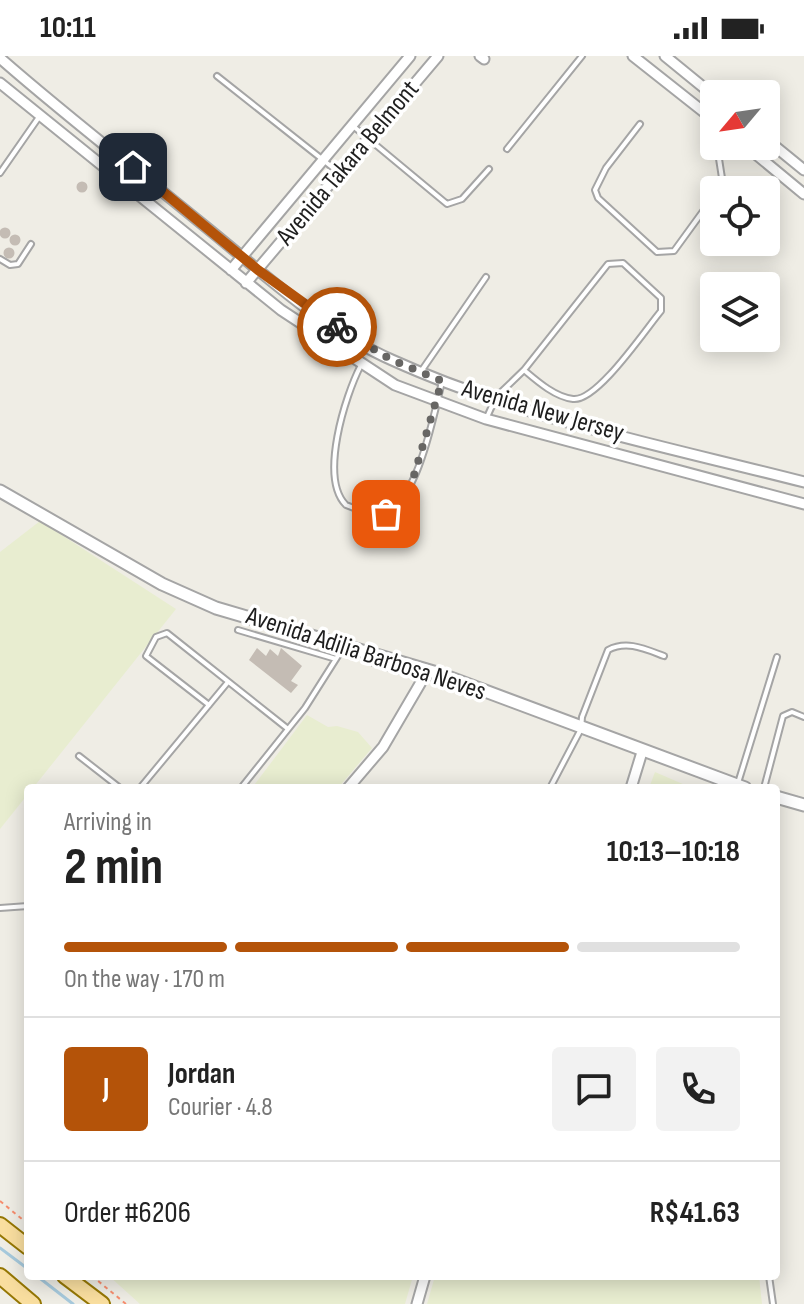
<!DOCTYPE html>
<html lang="en">
<head>
<meta charset="utf-8">
<style>
	:root { --surface:#fff; --page:#f2f2f2; --text:#222; --muted:#767676; --line:#e0e0e0; --accent:#b45309 }
	body { margin:0; font-family:"Sofia Sans Condensed",sans-serif; background:var(--page); color:var(--text); height:100vh; display:flex; flex-direction:column; font-size:30px; white-space:nowrap }
	* { box-sizing:border-box; margin:0 }
	p { font-size:26px; color:var(--muted) }
	.icon { flex:none; width:44px; height:44px; fill:none; stroke:currentColor; stroke-width:2; stroke-linecap:round; stroke-linejoin:round }
	.map { position:relative; flex:1; overflow:hidden }
	.details { position:absolute; left:24px; top:728px; width:756px; height:496px; display:flex; flex-direction:column; background:var(--surface); border-radius:8px; box-shadow:0 4px 20px #0003 }
	.details>* { flex:none }
	.needle { width:52px; rotate:241deg }
	.tools { position:absolute; left:700px; top:24px; display:grid; gap:16px }
	.tools a { display:grid; place-items:center; width:80px; height:80px; border-radius:8px; background:var(--surface); box-shadow:0 4px 20px #0003; font-size:40px }
	.pin { position:absolute; display:grid; place-items:center; width:68px; height:68px; color:#fff; margin:-34px; border-radius:16px; box-shadow:0 4px 12px #0006 }
	.courier { position:absolute; display:grid; place-items:center; width:80px; height:80px; margin:-40px; border:6px solid #b45309; border-radius:50%; background:#fff; color:#222; box-shadow:0 2px 10px #0007 }
	.head em { font-style:normal; font-weight:700 }
	.head div { display:flex; flex-direction:column-reverse }
	.head { display:flex; align-items:center; justify-content:space-between; height:136px; padding:0 40px }
	h1 { font-size:52px; font-weight:700; line-height:60px }
	.bar { display:grid; grid-template-columns:repeat(4,1fr); gap:12px 8px; align-content:center; height:96px; padding:0 40px }
	.bar i { height:10px; border-radius:6px; background:var(--line) }
	.bar .on { background:var(--accent) }
	.bar p { grid-column:span 4 }
	.line { display:flex; align-items:center; gap:20px; padding:0 40px; border-top:2px solid var(--line) }
	.line div { flex:1 }
	.round { display:grid; place-items:center; flex:none; width:84px; height:84px; border-radius:8px; background:var(--page) }
	.status { display:flex; justify-content:space-between; align-items:center; height:56px; padding:0 40px; background:var(--surface); direction:ltr }
	.status svg { height:22px; fill:currentColor }
	.map>svg:first-child { display:block }
	.farmland { fill:#e8edd0 }
	.lines { fill:none; stroke-linecap:round; stroke-linejoin:round }
	.stream { stroke:#a6c9dc; stroke-width:3 }
	.building { fill:#c4bcb4 }
	.service-casing { stroke:#a5a5a5; stroke-width:8 }
	.minor-casing { stroke:#a5a5a5; stroke-width:13 }
	.tertiary-casing { stroke:#a5a5a5; stroke-width:15 }
	.primary-casing { stroke:#957704; stroke-width:18 }
	.path { stroke:#f68d6e; stroke-width:2; stroke-dasharray:4 4; stroke-linecap:butt }
	.service { stroke:#fff; stroke-width:4 }
	.minor { stroke:#fff; stroke-width:9 }
	.tertiary { stroke:#fff; stroke-width:11 }
	.primary { stroke:#f9de9f; stroke-width:14 }
	.done { stroke:#676664; stroke-width:8; stroke-dasharray:0 14.4 }
	.route { stroke:#b45309; stroke-width:10 }
	.labels { text-anchor:middle; dominant-baseline:central; stroke-width:7; stroke-linejoin:round; paint-order:stroke }
	.street-label { font-size:26px; fill:#1e1e1e; stroke:#fff }
</style>
</head>
<body>
<div class="status"><b>10:11</b><svg viewBox="0 0 49 12"><path d="M0 12V9h3v3zM5 12V6h3v6zM10 12V3h3v9zM15 12V0h3v12zM26 1h20v11H26zM47 4h2v5h-2z"/></svg></div>
<div class="map">
<svg width="804" height="1248" viewBox="0 0 804 1248">
	<rect width="100%" height="100%" fill="#efede5"/>
	<path class="farmland" d="M40 465 176 553 33 732H28V738L0 773V496Z
		M307 659 328 671 337 670 358 676 372 692 338 732H252Z
		M655 716 692 732H649Z
		M109 1220H413L405 1248H140Z
		M435 1220H759L762 1248H427Z"/>
	<g class="lines">
		<path class="stream" d="M0 1192 28 1213
			M37 1220 73 1248"/>
	</g>
	<path class="building" d="M76.5 131a5.5 5.5 0 1 1 11 0a5.5 5.5 0 1 1-11 0Z
		M-0.5 177a5.5 5.5 0 1 1 11 0a5.5 5.5 0 1 1-11 0Z
		M9.5 184a5.5 5.5 0 1 1 11 0a5.5 5.5 0 1 1-11 0Z
		M3.5 197a5.5 5.5 0 1 1 11 0a5.5 5.5 0 1 1-11 0Z
		M257 592 266 600 270 593 278 600 281 592 302 610 291 625 298 629 291 637 249 604Z"/>
	<g class="lines">
		<g class="service-casing">
			<path id="service" d="M217 20 337 115
				M640 68 606 112 595 134 598 142 657 196 674 195 714 140
				M353 70 447 148 462 143 489 113
				M507 93 582 0
				M0 117 39 61
				M717 134 722 122 717 90
				M0 203 10 209 18 208 31 188
				M361 309C345 340 319 422 346 449L375 460C417 457 433 360 442 326
				M422 314 486 221
				M487 361 496 341 524 314C537 325 555 341 573 343 597 346 645 274 661 255V242L623 207 608 208 524 314
				M238 574 336 603
				M209 649 146 600 156 581 167 577 288 673
				M79 700 120 732
				M738 727 777 601
				M140 732 228 626
				M241 732 305 652 343 592
				M550 732 581 673 582 661 608 594C627 584 645 593 664 600
				M764 732 783 660 792 656 804 661
				M0 852 28 850
				M769 1220 773 1248"/>
		</g>
		<g class="minor-casing">
			<path id="minor" d="M480 0 484 3
				M633 0 714 64
				M665 0 714 40
				M0 2C65 59 134 112 201 167 261 215 322 273 392 304 520 362 668 391 804 426
				M0 27 281 254 395 329 486 363 804 448
				M766 83 804 114
				M746 90 804 138
				M231 214 410 0
				M246 227 438 0
				M368 597 375 605 427 620
				M348 732 383 691 424 621
				M631 732 642 696
				M417 1248 425 1220"/>
		</g>
		<g class="tertiary-casing">
			<path id="tertiary" d="M0 435 162 528 216 552 437 617 745 732
				M776 741 804 749"/>
		</g>
		<g class="primary-casing">
			<path id="primary" d="M0 1169 28 1191
				M0 1220 33 1248
				M65 1220 102 1248"/>
		</g>
		<path class="path" d="M0 1145 28 1168
			M92 1220 126 1248"/>
		<use href="#service" class="service"/>
		<use href="#minor" class="minor"/>
		<use href="#tertiary" class="tertiary"/>
		<use href="#primary" class="primary"/>
	</g>
	<g class="lines">
		<path class="done" d="M337 271 390 303 442 325 410 433 386 458"/>
		<path class="route" d="M133 111 258 214 337 271"/>
	</g>
	<g class="labels">
		<g class="street-label">
			<text transform="translate(348 107) rotate(-50)">Avenida Takara Belmont</text>
			<text transform="translate(543 355) rotate(16)">Avenida New Jersey</text>
			<text transform="translate(366 598) rotate(18)">Avenida Adilia Barbosa Neves</text>
		</g>
	</g>
</svg>
<div class="tools">
<a><svg class="needle" viewBox="-14 -14 28 28"><path d="M0-13l5 13h-10z" fill="#e53935"/><path d="M0 13l5-13h-10z" fill="#767676"/></svg></a>
<a><svg class="icon" aria-label="locate" viewBox="0 0 24 24"><circle cx="12" cy="12" r="6"/><path d="M12 2v4M12 18v4M2 12h4M18 12h4"/></svg></a>
<a><svg class="icon" aria-label="layers" viewBox="0 0 24 24"><path d="M12 4l9 5-9 5-9-5zM3 14l9 5 9-5"/></svg></a>
</div>
<div class="pin" style="left:386px;top:458px;background:#ea580c"><svg class="icon" aria-label="bag" viewBox="0 0 24 24"><path d="M5 8h14l-1 12H6zM9 8a3 3 0 0 1 6 0"/></svg></div>
<div class="pin" style="left:133px;top:111px;background:#1f2937"><svg class="icon" aria-label="home" viewBox="0 0 24 24"><path d="M3 11l9-7 9 7M6 9v11h12V9"/></svg></div>
<div class="courier" style="left:337px;top:271px"><svg class="icon" aria-label="bike" viewBox="0 0 24 24"><circle cx="6" cy="16" r="4"/><circle cx="18" cy="16" r="4"/><path d="M6 16l4-8h5l3 8M10 8l3 8H6M13 5h3"/></svg></div>
<section class="details">
<div class="head"><div><h1>2 min</h1><p>Arriving in</p></div><em>10:13–10:18</em></div>
<div class="bar"><i class="on"></i><i class="on"></i><i class="on"></i><i></i><p>On the way · 170 m</p></div>
<div class="line" style="height:144px"><b class="round" style="background:var(--accent);color:#fff">J</b><div><b>Jordan</b><p>Courier · 4.8</p></div><a class="round"><svg class="icon" aria-label="chat" viewBox="0 0 24 24"><path d="M4 5h16v11H9l-5 4z"/></svg></a><a class="round"><svg class="icon" aria-label="phone" viewBox="0 0 24 24"><path d="M5 4h4l2 5-3 2q2 4 5 5l2-3 5 2v4C11 20 4 13 5 4z"/></svg></a></div>
<div class="line" style="height:104px"><div>Order #6206</div><b>R$41.63</b></div>
</section>
</div>
</body>
</html>
